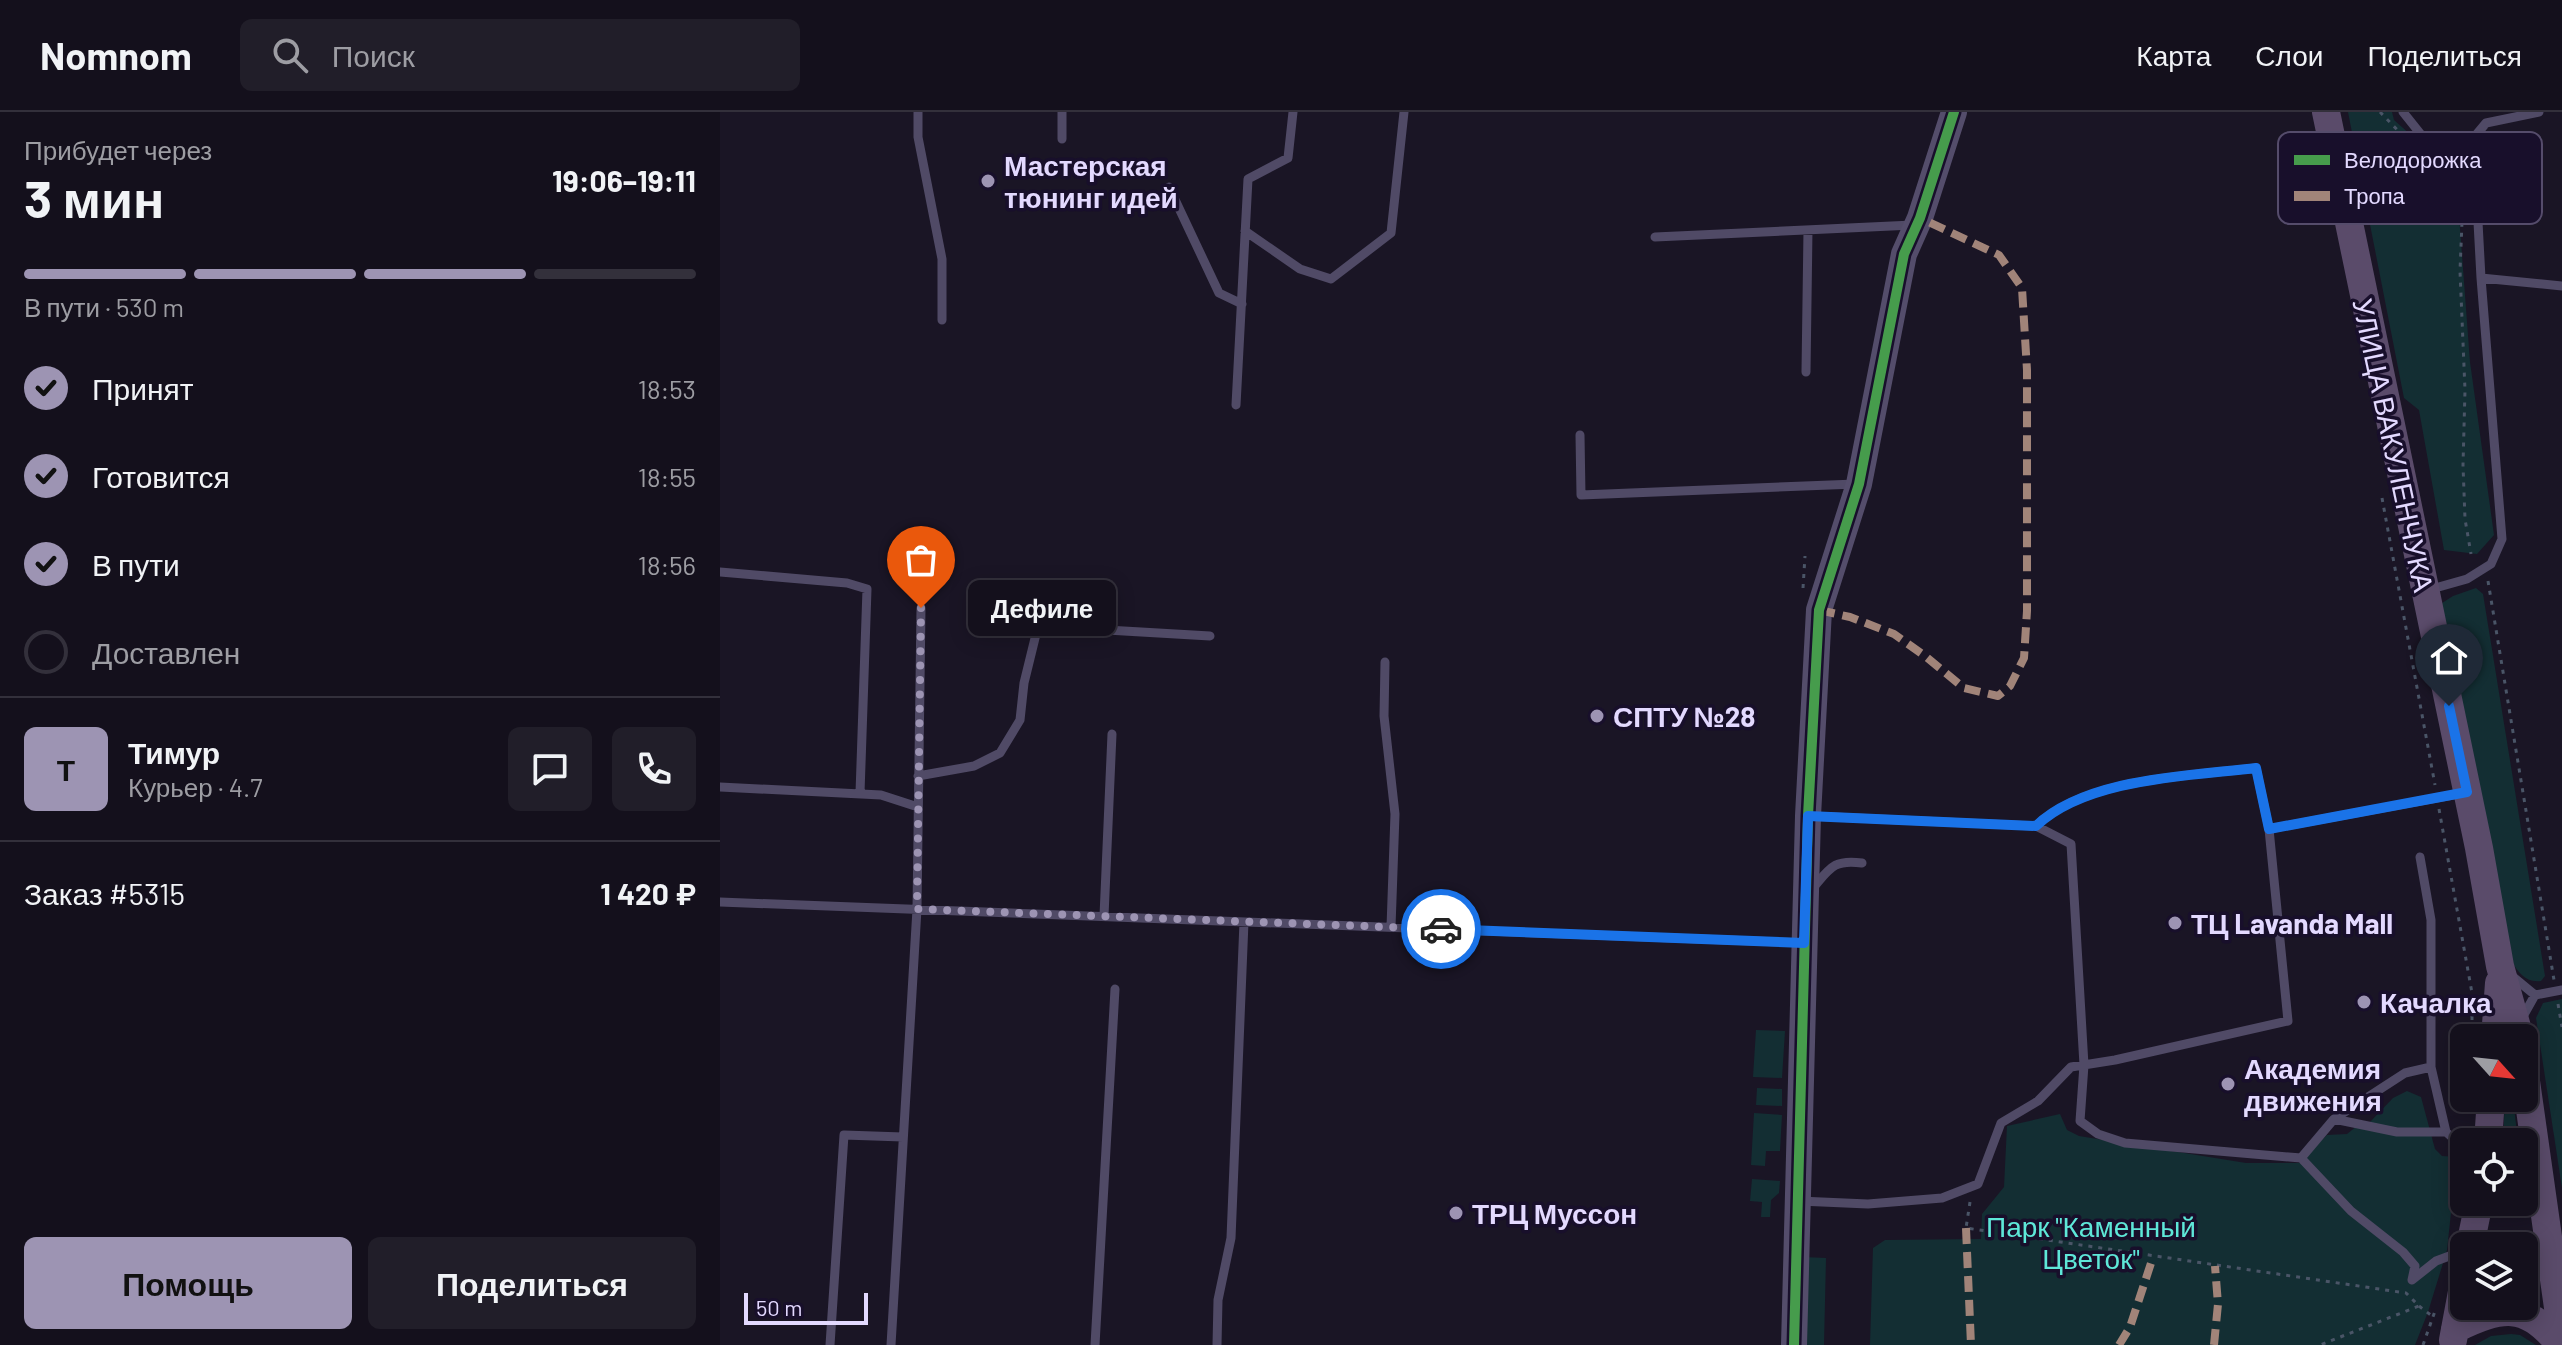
<!DOCTYPE html>
<html lang="ru">
<head>
<meta charset="utf-8">
<style>
	:root { --surface:#14101c; --page:#211e29; --text:#f1f3f6; --muted:#9d9da3; --line:#33303b; --accent:#9d94b3 }
	body { margin:0; font-family:Barlow,sans-serif; background:var(--page); color:var(--text); height:100vh; display:flex; flex-direction:column; font-size:30px; white-space:nowrap }
	* { box-sizing:border-box; margin:0 }
	p { font-size:26px; color:var(--muted) }
	.icon { flex:none; width:44px; height:44px; fill:none; stroke:currentColor; stroke-width:2; stroke-linecap:round; stroke-linejoin:round }
	.map { position:relative; flex:1; overflow:hidden }
	.panel { display:flex; flex-direction:column; background:var(--surface); width:720px }
	.panel>* { flex:none }
	.needle { width:52px; rotate:117deg }
	.buttons { position:absolute; left:1730px; top:912px; display:grid; gap:16px }
	.buttons a { display:grid; place-items:center; width:88px; height:88px; border-radius:12px; background:var(--surface); box-shadow:0 4px 20px #0003,0 0 0 2px var(--line); font-size:40px }
	.scale { position:absolute; left:24px; bottom:20px; width:124px; box-sizing:border-box; padding-left:8px; border:4px solid #e3d9ff; border-top:0; font-size:22px; line-height:28px; white-space:nowrap; color:#e3d9ff; -webkit-text-stroke:6px #180f2b; paint-order:stroke }
	.pin { position:absolute; display:grid; place-items:center; width:68px; height:68px; color:#fff; margin:-82px -34px; border-radius:50% 50% 50% 0; rotate:-45deg; box-shadow:0 0 8px #0007 }
	.pin .icon { rotate:45deg }
	.courier { position:absolute; display:grid; place-items:center; width:80px; height:80px; margin:-40px; border:6px solid #1a73e8; border-radius:50%; background:#fff; color:#222; box-shadow:0 2px 10px #0007 }
	.bubble { position:absolute; height:56px; border-radius:12px; background:var(--surface); box-shadow:0 4px 20px #0003,0 0 0 2px var(--line); font-size:26px; font-weight:700; line-height:56px; text-align:center }
	.head em { font-style:normal; font-weight:700 }
	.head div { display:flex; flex-direction:column-reverse }
	.head { display:flex; align-items:center; justify-content:space-between; height:136px; padding:0 24px }
	h1 { font-size:52px; font-weight:700; line-height:60px }
	.bar { display:grid; grid-template-columns:repeat(4,1fr); gap:12px 8px; align-content:center; height:96px; padding:0 24px }
	.bar i { height:10px; border-radius:6px; background:var(--line) }
	.bar .selected { background:var(--accent) }
	.bar p { grid-column:span 4 }
	.line { display:flex; align-items:center; gap:20px; padding:0 24px; border-top:2px solid var(--line) }
	.line div { flex:1 }
	.round { display:grid; place-items:center; flex:none; width:84px; height:84px; border-radius:12px; background:var(--page) }
	ol { padding:0 24px; list-style:none }
	li { display:flex; align-items:center; gap:24px; height:88px }
	li p { margin-inline-start:auto }
	li .icon { padding:8px; border-radius:50%; background:var(--accent); color:#111; stroke-width:4 }
	li:last-child { color:var(--muted) }
	li i { width:44px; height:44px; border:4px solid var(--line); border-radius:50% }
	.button { display:flex; gap:16px; margin-top:auto; padding:16px 24px }
	.button a { flex:1; height:92px; border-radius:12px; background:var(--accent); color:#111; font-size:32px; font-weight:700; line-height:92px; text-align:center }
	.button a+a { background:var(--page); color:var(--text) }
	header { display:flex; align-items:center; gap:48px; box-sizing:border-box; height:112px; padding:0 40px; background:var(--surface); border-bottom:2px solid var(--line) }
	header strong { font-size:38px }
	nav { display:flex; gap:44px; margin-inline-start:auto; font-size:28px }
	.search { width:560px; height:72px; background:var(--page); display:flex; align-items:center; gap:20px; box-sizing:border-box; padding:0 28px; border-radius:12px; color:var(--muted); font-size:30px }
	main { display:flex; flex:1; min-height:0 }
	.map>svg:first-child { display:block }
	.green { fill:#132e33 }
	.lines { fill:none; stroke-linecap:round; stroke-linejoin:round }
	.path { stroke:#4a5567; stroke-width:3; stroke-dasharray:4 6; stroke-linecap:butt }
	.lane { stroke:#504a66; stroke-width:9 }
	.secondary { stroke:#544d6b; stroke-width:26 }
	.primary { stroke:#5a4b6a; stroke-width:28 }
	.quiet { stroke:#a18479; stroke-width:8; stroke-dasharray:16 8; stroke-linecap:butt }
	.cycleway-casing { stroke:#180f2b; stroke-width:15 }
	.cycleway { stroke:#469c4c; stroke-width:10 }
	.done { stroke:#9d94b3; stroke-width:8; stroke-dasharray:0 14.4 }
	.route { stroke:#1a73e8; stroke-width:10 }
	.poi-dot { fill:#9d94b3; stroke:#180f2b; stroke-width:3 }
	.labels { text-anchor:middle; dominant-baseline:central; stroke-width:7; stroke-linejoin:round; paint-order:stroke }
	.poi-label { font-size:28px; font-weight:bold; fill:#e3d9ff; stroke:#180f2b; text-anchor:start }
	.street-label { font-size:28px; fill:#e3d9ff; stroke:#180f2b }
	.park-label { font-size:28px; fill:#5ee7d8; stroke:#180f2b }
	.key { fill:#180f2b; stroke:#554c6b; stroke-width:2 }
	.key-label { font-size:22px; fill:#e3d9ff }
</style>
</head>
<body>
<header>
<strong>Nomnom</strong>
<div class="search"><svg class="icon" aria-label="search" viewBox="0 0 24 24"><circle cx="10" cy="10" r="6"/><path d="M15 15l6 6"/></svg>Поиск</div>
<nav><a>Карта</a><a>Слои</a><a>Поделиться</a></nav>
</header>
<main>
<section class="panel">
<div class="head"><div><h1>3 мин</h1><p>Прибудет через</p></div><em>19:06–19:11</em></div>
<div class="bar"><i class="selected"></i><i class="selected"></i><i class="selected"></i><i></i><p>В пути · 530 m</p></div>
<ol>
<li><svg class="icon" aria-label="check" viewBox="0 0 24 24"><path d="M5 12l5 5 9-10"/></svg>Принят<p>18:53</p></li>
<li><svg class="icon" aria-label="check" viewBox="0 0 24 24"><path d="M5 12l5 5 9-10"/></svg>Готовится<p>18:55</p></li>
<li><svg class="icon" aria-label="check" viewBox="0 0 24 24"><path d="M5 12l5 5 9-10"/></svg>В пути<p>18:56</p></li>
<li><i></i>Доставлен</li>
</ol>
<div class="line" style="height:144px"><b class="round" style="background:var(--accent);color:#111">Т</b><div><b>Тимур</b><p>Курьер · 4.7</p></div><a class="round"><svg class="icon" aria-label="chat" viewBox="0 0 24 24"><path d="M4 5h16v11H9l-5 4z"/></svg></a><a class="round"><svg class="icon" aria-label="phone" viewBox="0 0 24 24"><path d="M5 4h4l2 5-3 2q2 4 5 5l2-3 5 2v4C11 20 4 13 5 4z"/></svg></a></div>
<div class="line" style="height:104px"><div>Заказ #5315</div><b>1 420 ₽</b></div>
<div class="button"><a>Помощь</a><a>Поделиться</a></div>
</section>
<div class="map">
<svg width="1842" height="1233" viewBox="0 0 1842 1233">
	<rect width="100%" height="100%" fill="#1a1525"/>
	<path class="green" d="M1628 0H1672L1674 8 1736 63 1750 250 1774 423 1757 442 1724 438 1699 298 1684 286Z
		M1756 476 1763 482 1825 864 1821 869C1806 871 1799 861 1791 849L1719 493 1733 484Z
		M1842 887V1076L1816 906 1823 891Z
		M1036 918 1065 919 1062 966 1033 965Z
		M1037 976 1062 977V994L1036 993Z
		M1687 979 1701 985 1715 1037 1722 1044 1737 1045 1727 1138 1708 1200 1695 1233H1150L1153 1136 1165 1128 1261 1127 1262 1102 1284 1075 1287 1014 1340 1002 1347 1018 1359 1024 1526 1051H1579L1607 1023 1627 1022 1637 1014 1650 1010 1673 986Z
		M1785 986H1793L1798 1030H1783Z
		M1034 1001 1062 1003 1060 1039H1046L1045 1054 1031 1053Z
		M1032 1067 1060 1069 1059 1081 1051 1088 1050 1105H1041L1042 1090 1030 1089Z
		M1083 1145 1106 1146 1104 1233H1081Z
		M1791 1222 1800 1223 1816 1233H1755L1771 1224Z"/>
	<g class="lines">
		<path class="path" d="M1660 0 1690 31
			M1726 55 1740 76 1742 110 1740 159 1745 278 1743 353 1745 407 1751 442
			M1662 386 1715 673
			M1768 469 1834 868
			M1083 476 1085 444
			M1719 697 1752 881V918
			M1838 892 1842 915
			M1742 1074 1744 1058
			M1250 1090 1246 1116 1686 1181 1699 1194 1600 1233
			M1699 1194 1712 1204
			M1703 1233 1715 1199"/>
		<path class="lane" d="M198 0V25L222 147V208
			M342 0V27
			M1683 0 1707 30 1755 54
			M449 75 499 181 522 192
			M525 119 580 157 611 167 671 121 684 0
			M935 125 1193 113
			M1761 166 1842 174
			M1086 260 1088 118
			M516 293 528 67 568 46 573 0
			M860 323 861 383 1136 372
			M0 460 127 471 147 477 140 681
			M1708 478 1747 467 1771 452 1782 427 1761 166 1755 54 1756 23 1766 11 1819 0
			M665 550 664 604 675 702 671 815
			M198 664 254 654 280 641 300 608 304 571 318 514 490 524
			M0 675 161 683 198 695
			M1091 704 1316 714 1351 732 1364 953 1360 1009 1378 1022 1405 1031 1581 1046
			M1316 714C1366 666 1469 664 1536 656L1549 717
			M1700 745 1711 808V955L1726 1020 1744 1036
			M1093 776C1110 756 1114 747 1142 751
			M0 790 1084 831
			M384 804 392 622
			M1792 864 1815 883 1842 878
			M1801 908 1815 883
			M1614 1007 1685 961 1711 955
			M1726 1020H1677L1614 1007 1581 1046 1631 1099 1683 1140 1695 1154 1692 1168 1716 1149 1732 1143
			M1079 1089 1148 1092 1222 1086 1258 1072 1281 1011 1318 989 1351 955 1395 948 1568 909 1549 717 1744 681
			M110 1233 124 1023 183 1025
			M171 1233 197 797 201 496
			M375 1233 395 877
			M497 1233 498 1188 511 1126 524 810"/>
		<path class="secondary" d="M1074 1233 1088 704 1099 498 1139 372 1184 142 1200 106 1234 0"/>
		<path class="primary" d="M1606 0 1759 736 1780 854 1800 926
			M1775 926 1779 871
			M1804 955 1842 1224
			M1768 1030 1771 986
			M1750 1134 1759 1090
			M1735 1217C1781 1195 1806 1189 1840 1233
			M1733 1228 1744 1169"/>
		<path class="quiet" d="M1099 498 1130 505 1174 522 1205 544 1244 576 1278 584 1290 574 1304 546 1307 499V258L1302 176 1279 143 1200 106
			M1246 1116 1251 1233
			M1399 1233 1410 1215 1433 1145
			M1494 1233 1498 1192 1495 1154"/>
		<g class="cycleway-casing">
			<path id="cycleway" d="M1074 1233 1088 704 1099 498 1139 372 1184 142 1200 106 1234 0"/>
		</g>
		<use href="#cycleway" class="cycleway"/>
	</g>
	<g class="lines">
		<path class="done" d="M201 496 197 797 721 817"/>
		<path class="route" d="M721 817 1084 831 1088 704 1316 714C1366 666 1469 664 1536 656L1549 717 1747 680 1729 594"/>
	</g>
	<g class="poi-dot">
		<circle cx="268" cy="69" r="8"/>
		<circle cx="877" cy="604" r="8"/>
		<circle cx="1455" cy="811" r="8"/>
		<circle cx="1644" cy="890" r="8"/>
		<circle cx="1508" cy="972" r="8"/>
		<circle cx="736" cy="1101" r="8"/>
	</g>
	<g class="labels">
		<g class="poi-label">
			<text x="284" y="53">Мастерская<tspan x="284" dy="32">тюнинг идей</tspan></text>
			<text x="893" y="604">СПТУ №28</text>
			<text x="1471" y="811">ТЦ Lavanda Mall</text>
			<text x="1660" y="890">Качалка</text>
			<text x="1524" y="956">Академия<tspan x="1524" dy="32">движения</tspan></text>
			<text x="752" y="1101">ТРЦ Муссон</text>
		</g>
		<g class="street-label">
			<text transform="translate(1674 333) rotate(78)">УЛИЦА ВАКУЛЕНЧУКА</text>
		</g>
		<g class="park-label">
			<text x="1371" y="1114">Парк "Каменный<tspan x="1371" dy="32">Цветок"</tspan></text>
		</g>
	</g>
	<rect x="1558" y="20" width="264" height="92" rx="12" class="key"/>
	<rect x="1574" y="43" width="36" height="10" fill="#469c4c"/>
	<rect x="1574" y="79" width="36" height="10" fill="#a18479"/>
	<g class="key-label">
		<text x="1624" y="56">Велодорожка</text>
		<text x="1624" y="92">Тропа</text>
	</g>
</svg>
<div class="buttons">
<a><svg class="needle" viewBox="-14 -14 28 28"><path d="M0-13l5 13h-10z" fill="#e53935"/><path d="M0 13l5-13h-10z" fill="#9d9da3"/></svg></a>
<a><svg class="icon" aria-label="locate" viewBox="0 0 24 24"><circle cx="12" cy="12" r="6"/><path d="M12 2v4M12 18v4M2 12h4M18 12h4"/></svg></a>
<a><svg class="icon" aria-label="layers" viewBox="0 0 24 24"><path d="M12 4l9 5-9 5-9-5zM3 14l9 5 9-5"/></svg></a>
</div>
<div class="scale">50 m</div>
<div class="pin" style="left:201px;top:496px;background:#ea580c"><svg class="icon" aria-label="bag" viewBox="0 0 24 24"><path d="M5 8h14l-1 12H6zM9 8a3 3 0 0 1 6 0"/></svg></div>
<div class="pin" style="left:1729px;top:594px;background:#1f2937"><svg class="icon" aria-label="home" viewBox="0 0 24 24"><path d="M3 11l9-7 9 7M6 9v11h12V9"/></svg></div>
<div class="courier" style="left:721px;top:817px"><svg class="icon" aria-label="car" viewBox="0 0 24 24"><path d="M5 17H2v-5l4-1 3-4h7l3 4 3 1v5h-3M9 17h6M6 11h13"/><circle cx="7" cy="17" r="2"/><circle cx="17" cy="17" r="2"/></svg></div>
<div class="bubble" style="left:248px;top:468px;width:148px">Дефиле</div>
</div>
</main>
</body>
</html>
